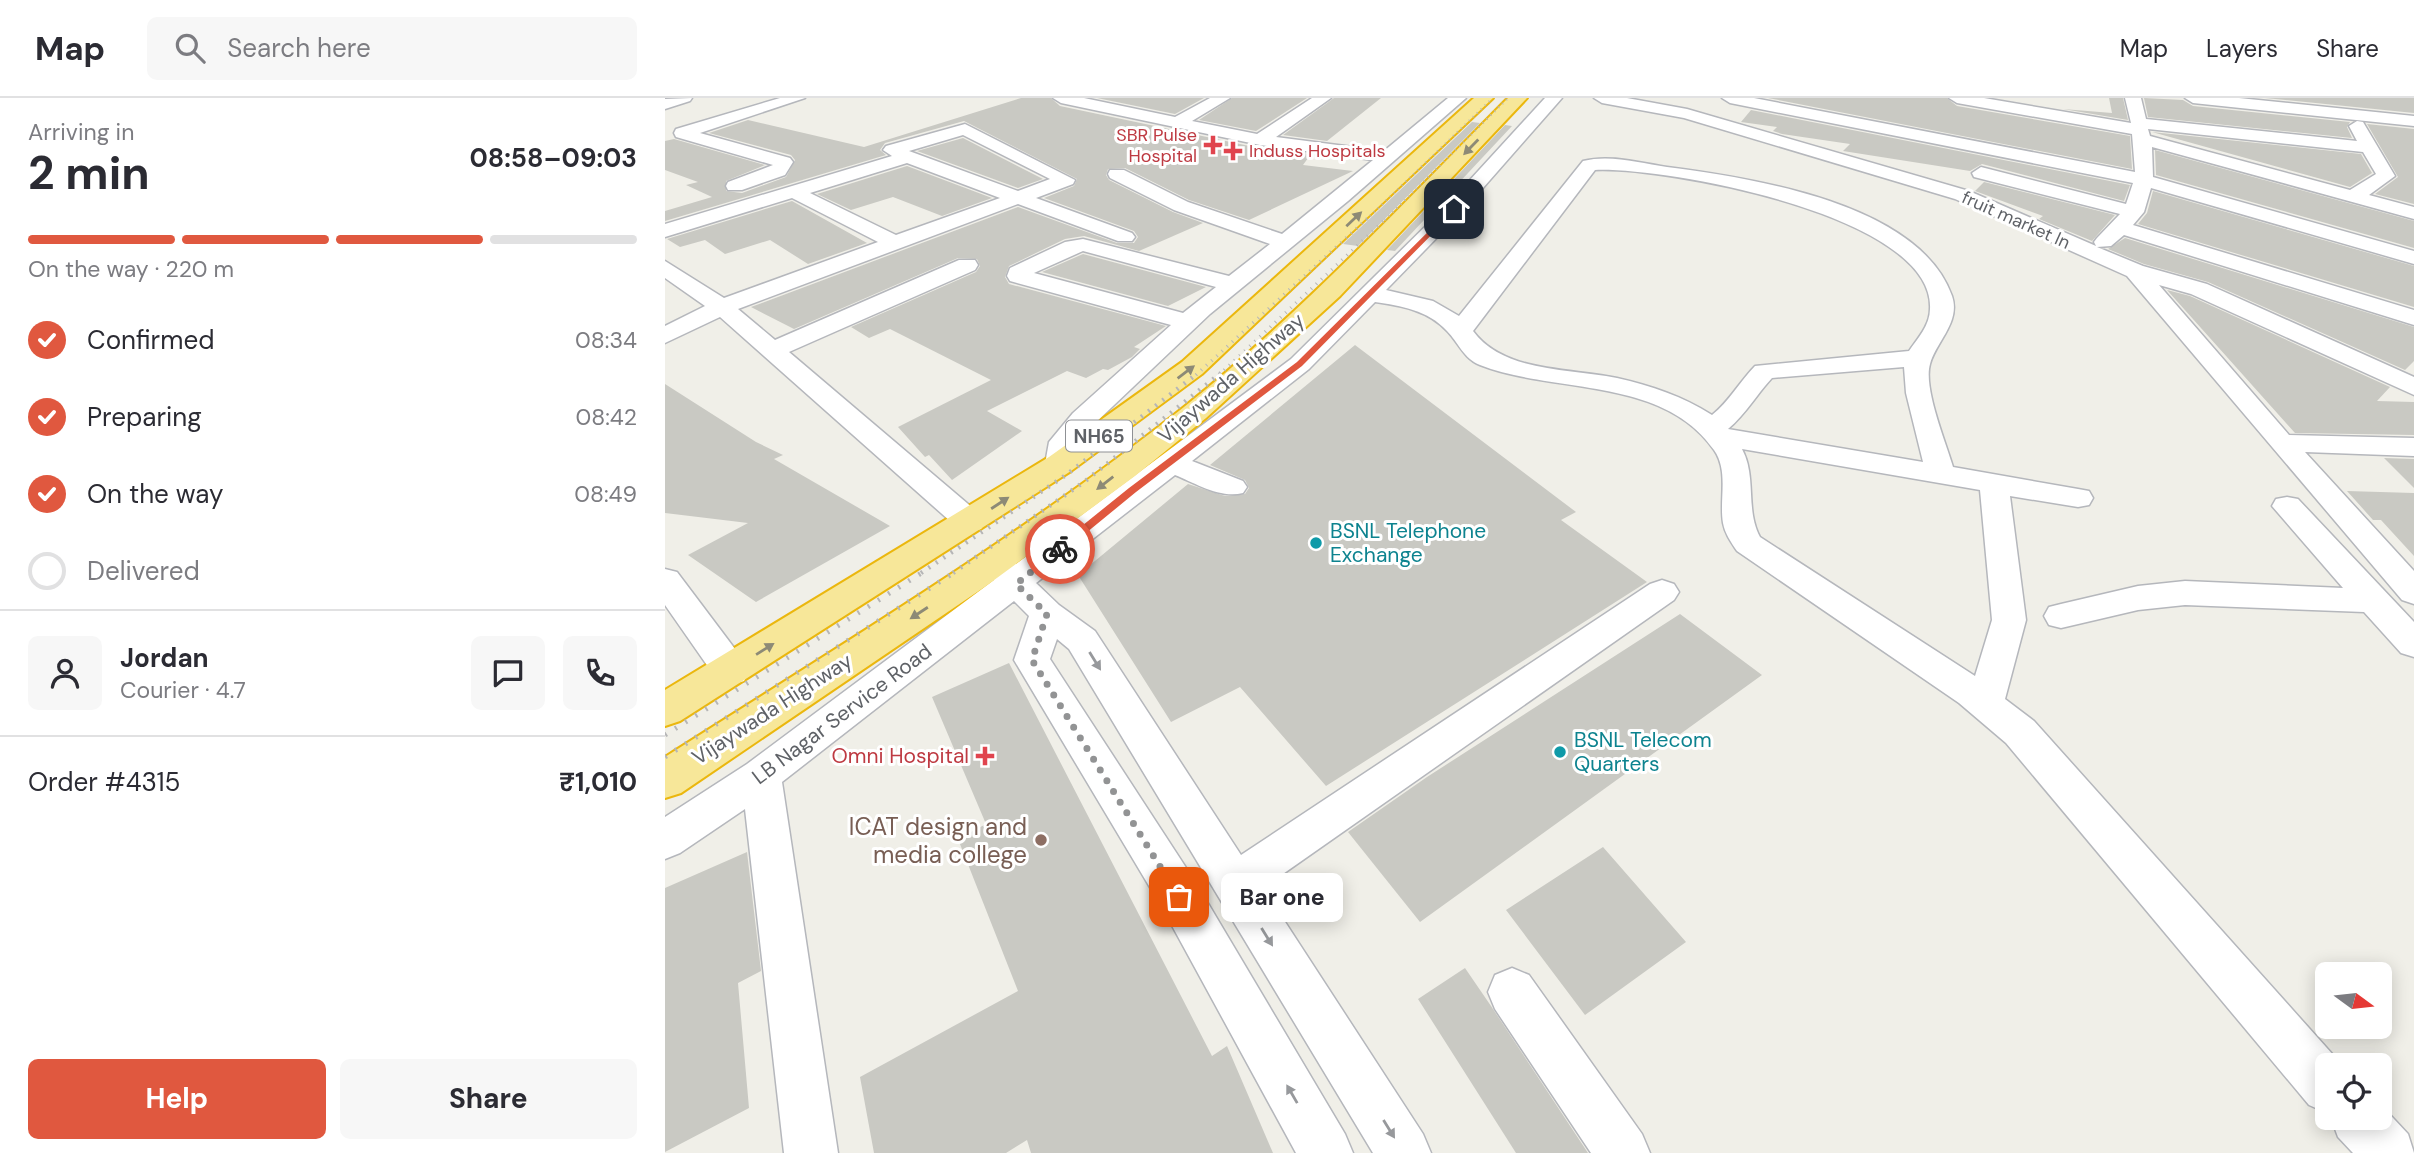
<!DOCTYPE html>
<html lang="en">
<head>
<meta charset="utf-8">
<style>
	:root { --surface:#fff; --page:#f7f7f7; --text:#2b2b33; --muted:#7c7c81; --line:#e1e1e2; --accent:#e0583f }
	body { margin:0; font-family:"DM Sans",sans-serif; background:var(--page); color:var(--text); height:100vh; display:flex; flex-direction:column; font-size:26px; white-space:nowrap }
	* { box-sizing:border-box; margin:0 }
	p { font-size:23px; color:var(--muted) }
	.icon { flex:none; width:38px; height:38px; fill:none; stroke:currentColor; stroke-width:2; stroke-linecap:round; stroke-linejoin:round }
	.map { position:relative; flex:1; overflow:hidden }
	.sheet { display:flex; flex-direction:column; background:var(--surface); width:665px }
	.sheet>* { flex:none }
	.needle { width:46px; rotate:105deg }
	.fabs { position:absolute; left:1650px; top:864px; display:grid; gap:14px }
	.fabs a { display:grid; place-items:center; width:77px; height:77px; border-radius:10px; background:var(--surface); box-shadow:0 4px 18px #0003; font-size:35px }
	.pin { position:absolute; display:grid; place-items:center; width:60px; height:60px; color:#fff; margin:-30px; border-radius:14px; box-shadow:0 4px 10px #0006 }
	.courier { position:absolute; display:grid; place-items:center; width:70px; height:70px; margin:-35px; border:5px solid #e0583f; border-radius:50%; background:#fff; color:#222; box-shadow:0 2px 9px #0007 }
	.bubble { position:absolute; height:49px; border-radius:10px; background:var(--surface); box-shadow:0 4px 18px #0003; font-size:23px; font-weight:700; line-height:49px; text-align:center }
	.headline em { font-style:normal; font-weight:700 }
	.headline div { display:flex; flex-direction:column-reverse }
	.headline { display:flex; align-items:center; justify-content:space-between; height:119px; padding:0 28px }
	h1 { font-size:46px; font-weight:700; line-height:52px }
	.bar { display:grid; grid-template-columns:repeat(4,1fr); gap:10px 7px; align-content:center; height:84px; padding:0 28px }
	.bar i { height:9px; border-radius:5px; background:var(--line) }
	.bar .current { background:var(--accent) }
	.bar p { grid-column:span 4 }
	.line { display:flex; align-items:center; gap:18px; padding:0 28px; border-top:2px solid var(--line) }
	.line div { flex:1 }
	.round { display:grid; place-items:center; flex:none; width:74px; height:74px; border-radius:10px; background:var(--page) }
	ol { padding:0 28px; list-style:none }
	li { display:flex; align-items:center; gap:21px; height:77px }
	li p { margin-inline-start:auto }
	li .icon { padding:7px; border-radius:50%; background:var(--accent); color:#fff; stroke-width:4 }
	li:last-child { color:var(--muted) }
	li i { width:38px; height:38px; border:4px solid var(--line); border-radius:50% }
	.primary-button { display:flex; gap:14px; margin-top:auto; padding:14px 28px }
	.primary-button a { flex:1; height:80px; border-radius:10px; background:var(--accent); color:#fff; font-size:28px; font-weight:700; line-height:80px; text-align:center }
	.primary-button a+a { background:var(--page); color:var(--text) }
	header { display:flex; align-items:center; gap:42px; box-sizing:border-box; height:98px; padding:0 35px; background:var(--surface); border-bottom:2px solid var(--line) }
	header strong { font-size:33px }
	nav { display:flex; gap:38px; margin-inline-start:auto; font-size:24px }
	.search { width:490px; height:63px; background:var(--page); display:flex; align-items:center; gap:18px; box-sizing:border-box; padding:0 24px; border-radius:10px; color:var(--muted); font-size:26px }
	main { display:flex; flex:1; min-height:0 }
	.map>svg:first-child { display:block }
	.building { fill:#c9c9c3 }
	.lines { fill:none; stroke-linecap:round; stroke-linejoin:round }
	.minor-casing { stroke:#b5b7bc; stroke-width:3 }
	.highway-casing { stroke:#ebb70e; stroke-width:4 }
	.minor { fill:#fff; fill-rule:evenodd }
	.highway { fill:#f7e799; fill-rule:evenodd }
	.rail-far3 { stroke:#b6b6b7; stroke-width:2.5; stroke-dasharray:1 4.5; stroke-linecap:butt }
	.rail-far2 { stroke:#b6b6b7; stroke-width:3.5; stroke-dasharray:1 6; stroke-linecap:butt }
	.rail-far1 { stroke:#b6b6b7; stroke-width:4.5; stroke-dasharray:2 7; stroke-linecap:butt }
	.rail { stroke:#b6b6b7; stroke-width:5; stroke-dasharray:2 10; stroke-linecap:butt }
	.oneway { fill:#8d8a76 }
	.oneway2 { fill:#97999c }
	.route { fill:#e0583f }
	.done { stroke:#929394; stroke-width:7; stroke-dasharray:0 12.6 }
	.health-dot { fill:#e0444e; stroke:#fff; stroke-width:2.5 }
	.culture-dot { fill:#0f9aa8; stroke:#fff; stroke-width:2.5 }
	.education-dot { fill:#8d6e63; stroke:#fff; stroke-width:2.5 }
	.labels { text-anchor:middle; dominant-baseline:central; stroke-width:6; stroke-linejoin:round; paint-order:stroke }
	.far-health-label { font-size:18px; fill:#be3a42; stroke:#fff; text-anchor:end }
	.far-street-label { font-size:18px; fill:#5f6267; stroke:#fff }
	.shield { fill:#fff; stroke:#8f9195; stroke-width:2 }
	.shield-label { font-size:19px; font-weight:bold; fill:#5f6267 }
	.street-label { font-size:21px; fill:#5f6267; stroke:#fff }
	.culture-label { font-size:21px; fill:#0d838f; stroke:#fff; text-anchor:start }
	.health-label { font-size:21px; fill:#be3a42; stroke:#fff; text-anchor:end }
	.near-education-label { font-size:24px; fill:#785e54; stroke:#fff; text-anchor:end }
</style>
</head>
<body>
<header>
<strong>Map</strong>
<div class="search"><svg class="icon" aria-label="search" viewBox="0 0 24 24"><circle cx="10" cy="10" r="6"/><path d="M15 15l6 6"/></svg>Search here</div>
<nav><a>Map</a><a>Layers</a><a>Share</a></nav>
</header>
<main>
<section class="sheet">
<div class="headline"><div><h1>2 min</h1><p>Arriving in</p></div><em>08:58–09:03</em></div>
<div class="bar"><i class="current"></i><i class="current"></i><i class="current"></i><i></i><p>On the way · 220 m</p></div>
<ol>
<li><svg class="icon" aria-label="check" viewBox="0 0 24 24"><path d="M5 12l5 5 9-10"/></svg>Confirmed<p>08:34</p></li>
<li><svg class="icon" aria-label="check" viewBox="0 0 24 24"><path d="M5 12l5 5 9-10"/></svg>Preparing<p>08:42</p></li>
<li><svg class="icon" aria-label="check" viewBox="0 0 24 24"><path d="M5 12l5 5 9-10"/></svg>On the way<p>08:49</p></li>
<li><i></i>Delivered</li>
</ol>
<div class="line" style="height:126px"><a class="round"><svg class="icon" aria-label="person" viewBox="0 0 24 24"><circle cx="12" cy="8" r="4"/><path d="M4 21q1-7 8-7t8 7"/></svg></a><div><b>Jordan</b><p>Courier · 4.7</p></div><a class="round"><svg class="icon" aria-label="chat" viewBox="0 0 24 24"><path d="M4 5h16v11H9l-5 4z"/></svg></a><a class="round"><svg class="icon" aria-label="phone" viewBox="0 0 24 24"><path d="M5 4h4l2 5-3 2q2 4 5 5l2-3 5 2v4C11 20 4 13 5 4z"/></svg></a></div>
<div class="line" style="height:91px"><div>Order #4315</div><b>₹1,010</b></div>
<div class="primary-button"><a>Help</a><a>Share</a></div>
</section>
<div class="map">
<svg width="1749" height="1055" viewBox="0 0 1749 1055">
	<rect width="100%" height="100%" fill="#f0efe8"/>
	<path class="building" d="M356 0H386L395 8 594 50 646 56 638 67 688 73 584 122 524 102 460 70 443 71 441 77 444 82 508 114 538 125 474 153 419 138 400 141 344 168 340 179 344 186 501 228 469 249 475 251 467 259 443 272 438 271 421 280 402 273 322 313 357 333 287 382 264 357 260 359 233 329 326 282 225 231 204 240 186 229 311 174 315 168 312 161 293 160 129 231 86 209 353 109 452 145H469L473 139 469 133 379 100 409 88 412 81 299 23 220 45 215 52 221 57 0 123V113L47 99 21 87 33 84 0 72V43L9 41 100 67 61 83V93L77 95 121 79 130 62 126 57 44 35 83 22 199 49Z
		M432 0H539L510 16Z
		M567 0H642L591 33 534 22Z
		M669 0H716L662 43 618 37Z
		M1103 0H1282L1292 8 1465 38 1467 71Z
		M1444 0H1458L1463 22 1398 11 1447 15Z
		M1479 0 1518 2 1528 8 1685 24 1682 29 1687 40 1483 19Z
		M1600 0H1749V15Z
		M1086 12 1465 87 1459 103 1317 66 1305 73 1178 53 1185 46 1117 36 1108 33 1112 29 1076 24Z
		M807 24 815 25 693 148 678 146Z
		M1702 26 1749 31V106L1710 96 1733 79Z
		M840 27 847 28 730 153 722 152Z
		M1487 34 1696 56 1707 75 1685 89Z
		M298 40 378 81 353 90 252 53Z
		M1490 52 1749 123V150L1491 77Z
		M242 68 327 100 277 118 228 99 186 112 152 96Z
		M1319 84 1450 117 1427 143 1374 121 1378 118 1310 93Z
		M1488 93 1749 168V209L1473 126 1482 115Z
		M127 103 202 145 143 166 105 142 60 156 40 142 15 149 2 141Z
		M1460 140 1749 229V263L1740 272 1543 184 1479 166 1443 151Z
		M418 156 541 189 503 208 377 174Z
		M1502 192 1525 198 1725 289 1712 303 1749 304V337L1630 335Z
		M690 247 911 414 896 422 982 484 661 688 575 589 506 624 413 477 523 386 560 398 580 396 584 390 580 382 545 367Z
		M0 286 91 344 118 357 109 361 225 428 91 504 23 457 83 425 0 415Z
		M1719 360 1749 361V390Z
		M1682 393 1749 395V458L1716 422H1708Z
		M1015 516 1097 577 755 824 683 734 762 679Z
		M344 565 547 958 562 948 608 1055H366L362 1042 341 1055H209L195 979 353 893 293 741 321 726 267 599Z
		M938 749 1021 844 920 917 841 812Z
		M82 754 96 873 73 885 84 1010 0 1054V790Z
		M800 870 826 908 923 1055H851L753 901Z"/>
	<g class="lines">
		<g class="minor-casing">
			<path id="minor" d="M27 0 25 3 0 11V1Z
				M115 0H140L35 35 125 60 128 64 120 77 77 92H63L61 88 63 84 108 67 11 39 9 35 11 31Z
				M388 0H419L510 19 545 0H565L527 23 592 36 647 0H666L611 39 719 53 783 0H801L683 103 545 216 428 327 412 345 410 366 405 372 395 375 385 372 380 366 384 344 408 315 506 227 345 183 342 178 345 170 400 144 418 141 564 178 605 146 509 112 445 80 443 76 445 72H459L523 104 617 136 708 62 595 47 396 5ZM418 153 551 189 518 215 369 175Z
				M880 0H897L796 115 721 192 768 203 794 218 918 63C945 56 975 65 1002 69 1087 80 1254 105 1287 198 1296 224 1271 244 1265 266 1258 290 1281 345 1288 369L1413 391 1424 393 1428 400 1424 407 1413 409 1345 398 1361 522 1340 601 1369 623 1678 968H1662V1015L1644 1007 1341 645 1294 605 1072 453C1066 444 1060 436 1058 425 1054 401 1064 373 1049 352 998 278 889 296 815 267 799 261 793 244 782 233 763 212 736 208 710 204L644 271 527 363 578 383 582 389 578 395C555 401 530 385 510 377L371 485 394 507 430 533 576 757 985 486 997 482 1009 486 1014 494 1009 502 598 790 758 1036 766 1055H708L404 551 392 541 385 561 531 785 680 1036 688 1055H631L499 813 349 562 364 518 349 503 117 684 173 1055H119L80 711 15 755 0 761V719L82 666 329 482 320 470 324 462 336 459 351 466 626 261 782 107ZM930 72C999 69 1270 117 1265 211 1265 227 1253 240 1244 253L1090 268C1075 283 1064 304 1047 317 1017 298 987 288 952 280 905 270 839 275 808 233ZM1239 269 1241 295 1258 364 1063 331C1081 316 1091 297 1107 280ZM1077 351 1315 392 1327 522 1310 578 1095 439C1080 411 1092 379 1077 351Z
				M929 0H962L1022 11 1304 93 1431 148 1429 144 1432 140 1455 116 1309 79 1307 75 1316 69 1461 106 1468 85 1065 5 1057 0H1089L1470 74 1467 36 1292 5 1284 0H1319L1466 25 1460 0H1476L1481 21 1692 43 1684 28 1692 23 1698 24 1730 78 1704 97 1749 109V121L1487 49 1488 79 1749 153V166L1486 90 1479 114 1468 127 1749 212V227L1459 137 1446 148 1432 149 1478 168 1542 186 1749 279V297L1526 196 1494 187 1624 337 1749 340V358L1640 354 1749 473V506L1737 502 1462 178 1290 101 1019 20 937 5ZM1483 31 1698 54 1711 76 1685 92 1485 38Z
				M1520 0H1574L1749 18V28L1528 5Z
				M300 26 410 82 408 86 371 100 467 135 470 139 467 143H453L353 106 73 211 110 242 294 162H310L313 167 310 172 124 254 316 417 321 424 316 431 305 434 294 431 55 219 0 245V228L40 208 0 180V163L59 200 213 144 127 100 0 139V126L227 58 218 52 221 48ZM298 37 385 81 353 93 244 53ZM242 65 335 100 231 137 145 95Z
				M1622 399 1633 401 1749 524V559L1736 555 1699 514 1520 507 1473 512 1396 530 1384 527 1379 518 1384 509 1396 506 1473 488 1520 483 1678 490 1607 408 1611 401Z
				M0 471 12 474 79 563 84 573 79 583 66 587 53 583 0 507Z
				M847 870 864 877 977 1036 985 1055H926L830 911 823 894 830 877Z
				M1715 1006 1743 1036 1749 1055H1688L1673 1039 1666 1020H1715Z"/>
		</g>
		<g class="highway-casing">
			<path id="highway" d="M809 0H828L537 276 406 373 15 623 0 628V592L384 359 517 264Z
				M843 0H862L675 198 541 320 470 378 321 488 16 695 0 700V659C176 547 355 439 519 309 636 215 738 106 843 0Z"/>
		</g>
		<use href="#minor" class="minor"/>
		<use href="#highway" class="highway"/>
		<path class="rail-far3" d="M701 122 828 0
			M720 122 843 0"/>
		<path class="rail-far2" d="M531 277 703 120
			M554 277 722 120"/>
		<path class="rail-far1" d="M256 475 401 377 533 275
			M288 475 419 384 556 275"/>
		<path class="rail" d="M0 637 258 474
			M0 659 290 474"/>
	</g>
	<defs><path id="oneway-solid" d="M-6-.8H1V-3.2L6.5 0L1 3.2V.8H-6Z" transform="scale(1.75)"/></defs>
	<g class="oneway">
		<use href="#oneway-solid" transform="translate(806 49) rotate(134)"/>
		<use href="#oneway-solid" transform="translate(689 121) rotate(-43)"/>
		<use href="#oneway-solid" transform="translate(521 274) rotate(-37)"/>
		<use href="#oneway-solid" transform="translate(440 385) rotate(142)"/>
		<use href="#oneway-solid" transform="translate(335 405) rotate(-33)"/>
		<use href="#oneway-solid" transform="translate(254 515) rotate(147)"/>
		<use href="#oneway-solid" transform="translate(100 551) rotate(-32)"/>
	</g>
	<g class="oneway2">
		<use href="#oneway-solid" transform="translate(430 563) rotate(58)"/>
		<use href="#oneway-solid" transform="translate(602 839) rotate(58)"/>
		<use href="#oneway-solid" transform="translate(627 996) rotate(-120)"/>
		<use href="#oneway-solid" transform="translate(724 1031) rotate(58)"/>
	</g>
	<path class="route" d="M787 110 792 111 637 268 471 394 399 453H392V448L464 390 632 264Z"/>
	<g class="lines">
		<path class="done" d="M395 451 351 486 382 516 367 562 514 799"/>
	</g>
	<g class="health-dot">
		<path d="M544.5 36.5h7v7h7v7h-7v7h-7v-7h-7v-7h7z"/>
		<path d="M564.5 42.5h7v7h7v7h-7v7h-7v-7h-7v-7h7z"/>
		<path d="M316.5 647.5h7v7h7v7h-7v7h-7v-7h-7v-7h7z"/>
	</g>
	<g class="culture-dot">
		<circle cx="651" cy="445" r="7"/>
		<circle cx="895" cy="654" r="7"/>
	</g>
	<circle class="education-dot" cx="376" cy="742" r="7"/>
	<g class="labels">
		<g class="far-health-label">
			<text x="532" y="37">SBR Pulse<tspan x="532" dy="21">Hospital</tspan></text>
			<text x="584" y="53" text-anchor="start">Induss Hospitals</text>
		</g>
		<g class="far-street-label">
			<text transform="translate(1351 122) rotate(24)">fruit market ln</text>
		</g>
		<rect class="shield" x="401" y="322.5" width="66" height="31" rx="5"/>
		<g class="shield-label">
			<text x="434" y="338">NH65</text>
		</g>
		<g class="street-label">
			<text transform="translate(566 280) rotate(-41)">Vijaywada Highway</text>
			<text transform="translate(107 611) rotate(-33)">Vijaywada Highway</text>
			<text transform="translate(177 616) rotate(-37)">LB Nagar Service Road</text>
		</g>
		<g class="culture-label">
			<text x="665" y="433">BSNL Telephone<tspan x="665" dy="24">Exchange</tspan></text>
			<text x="909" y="642">BSNL Telecom<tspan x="909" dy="24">Quarters</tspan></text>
		</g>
		<g class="health-label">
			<text x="304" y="658">Omni Hospital</text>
		</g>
		<g class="near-education-label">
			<text x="362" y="728">ICAT design and<tspan x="362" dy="28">media college</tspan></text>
		</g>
	</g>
</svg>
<div class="fabs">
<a><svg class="needle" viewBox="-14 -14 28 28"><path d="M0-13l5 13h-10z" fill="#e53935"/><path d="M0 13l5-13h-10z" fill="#7c7c81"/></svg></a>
<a><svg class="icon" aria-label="locate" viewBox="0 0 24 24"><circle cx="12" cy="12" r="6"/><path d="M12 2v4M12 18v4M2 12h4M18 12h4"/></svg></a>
</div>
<div class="pin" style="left:514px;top:799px;background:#ea580c"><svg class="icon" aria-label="bag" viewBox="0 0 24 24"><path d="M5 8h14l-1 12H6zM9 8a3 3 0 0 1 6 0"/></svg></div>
<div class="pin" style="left:789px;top:111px;background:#1f2937"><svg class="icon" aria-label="home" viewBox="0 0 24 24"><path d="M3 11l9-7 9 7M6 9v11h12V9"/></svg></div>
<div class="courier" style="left:395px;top:451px"><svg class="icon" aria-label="bike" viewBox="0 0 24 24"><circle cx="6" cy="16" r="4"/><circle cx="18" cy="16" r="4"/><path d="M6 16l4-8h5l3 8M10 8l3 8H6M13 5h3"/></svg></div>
<div class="bubble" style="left:556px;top:775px;width:122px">Bar one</div>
</div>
</main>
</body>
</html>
